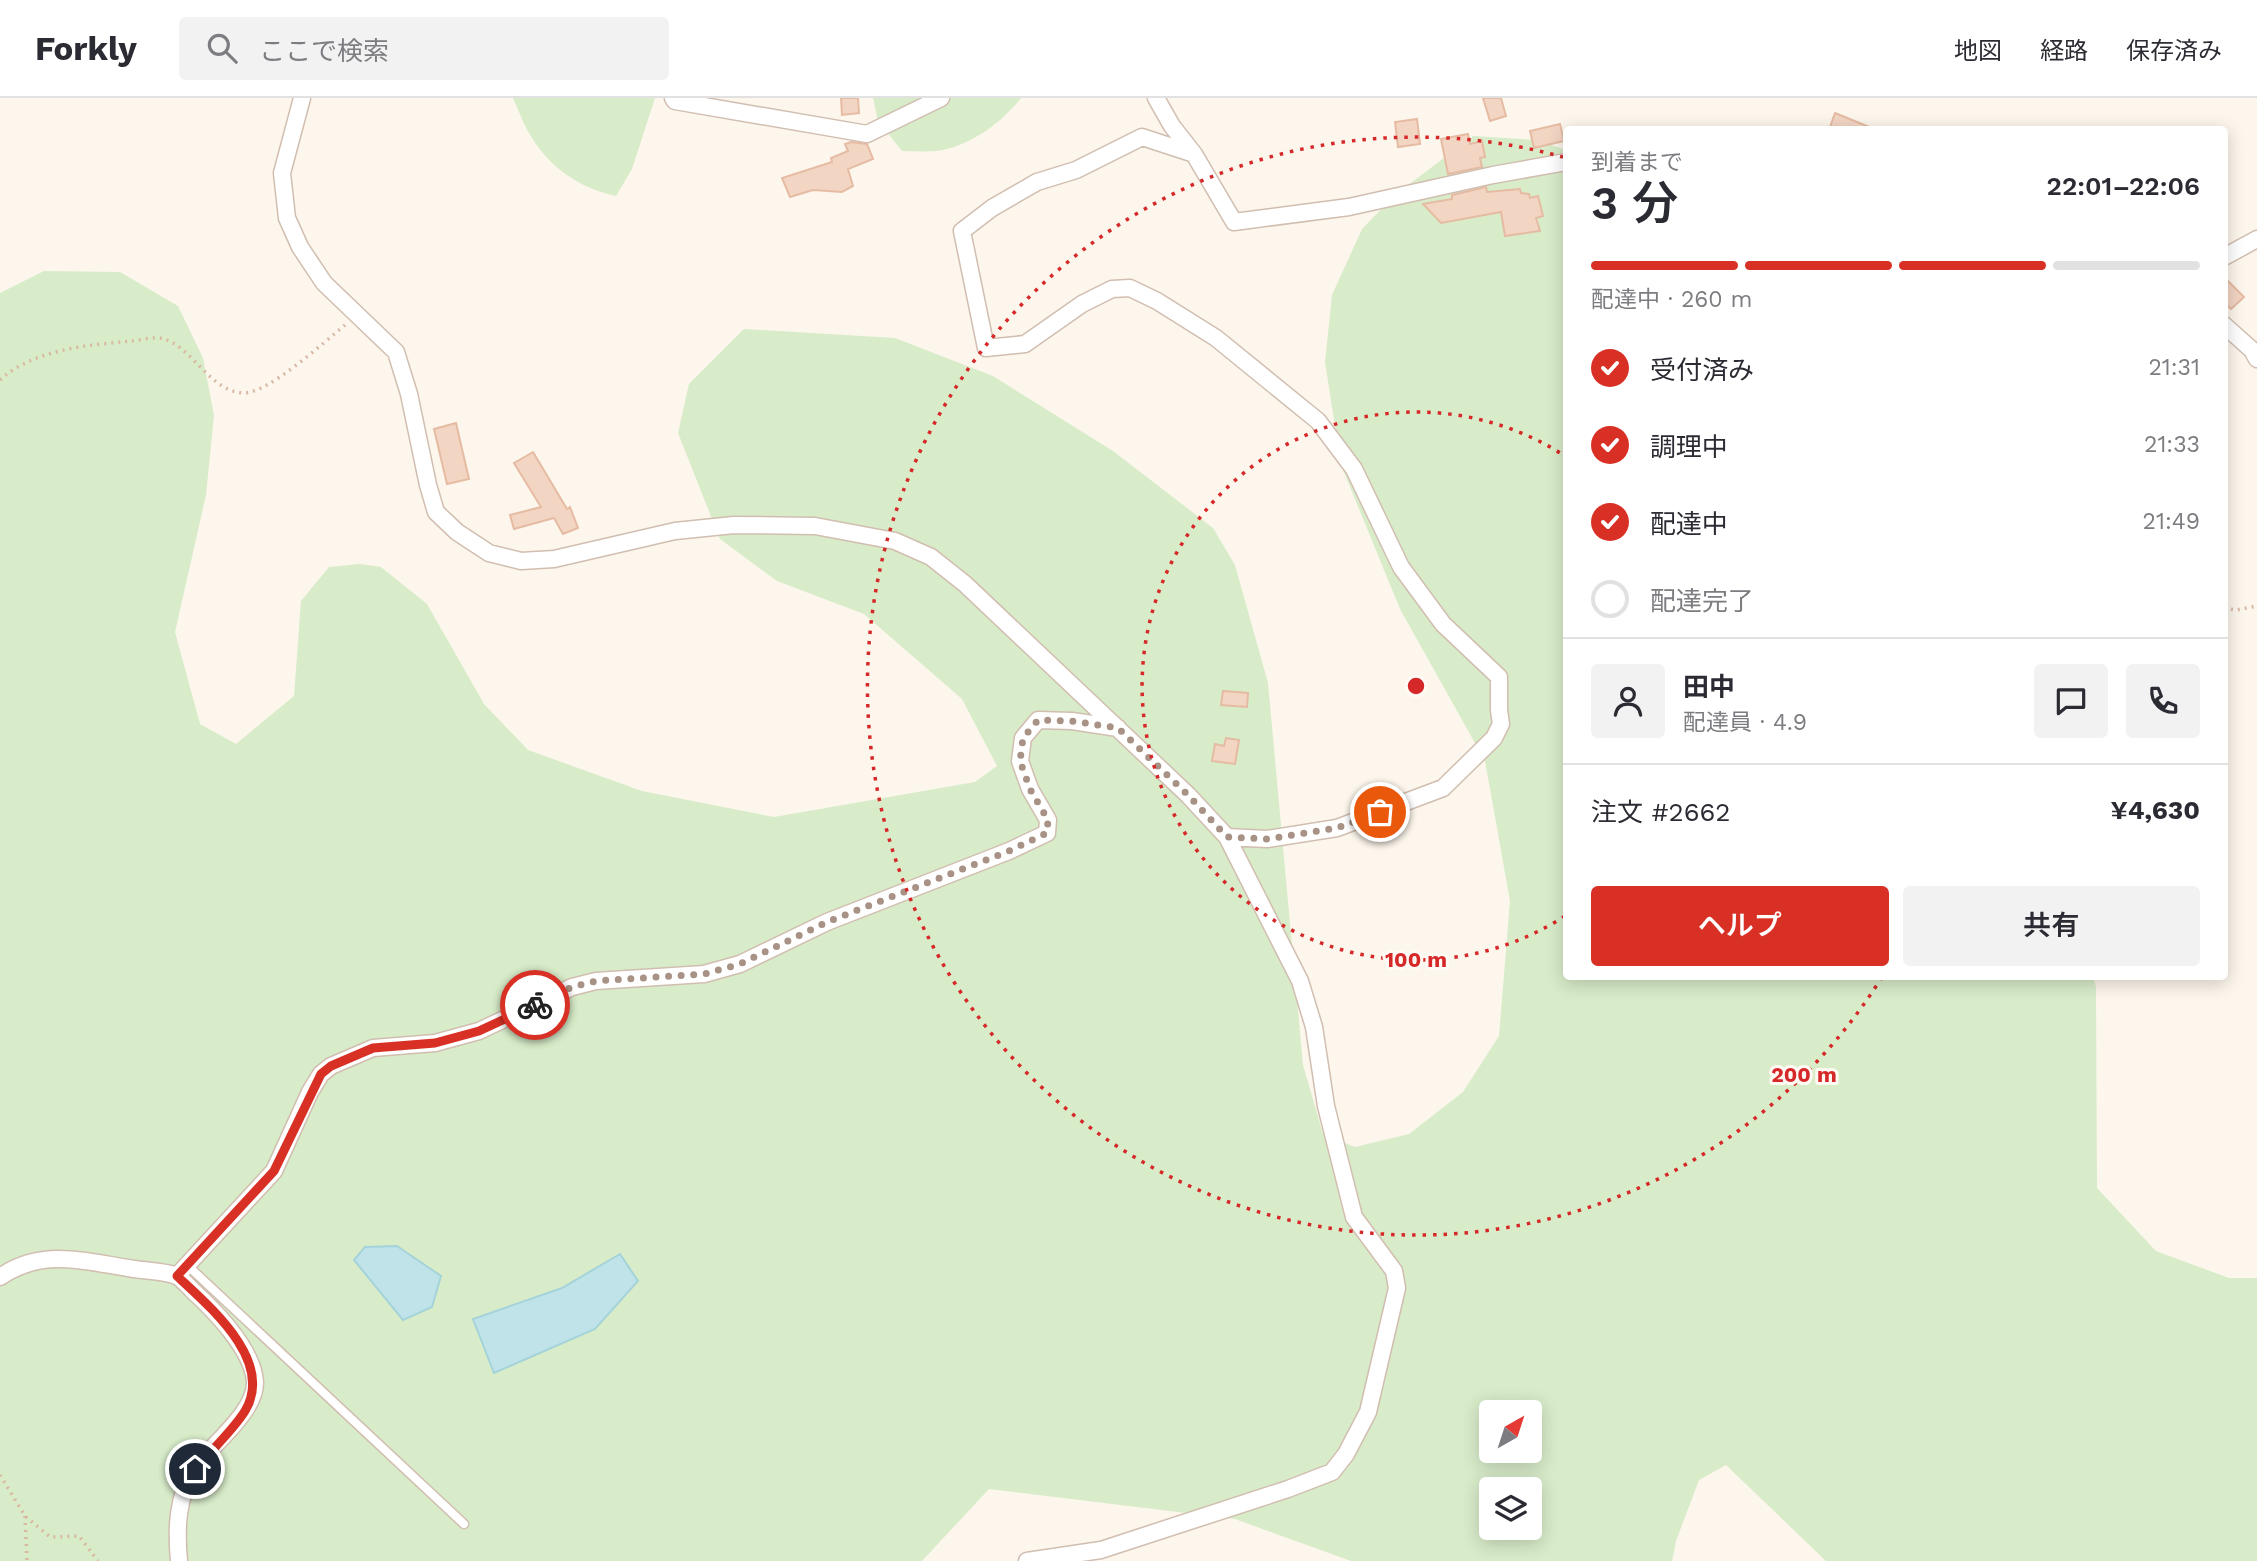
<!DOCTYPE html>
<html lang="ja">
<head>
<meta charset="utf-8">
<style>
	:root { --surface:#fff; --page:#f2f2f3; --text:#2b2b33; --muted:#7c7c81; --line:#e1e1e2; --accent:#d93025 }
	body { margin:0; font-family:"Work Sans","Noto Sans JP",sans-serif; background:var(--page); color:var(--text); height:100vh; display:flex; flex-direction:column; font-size:26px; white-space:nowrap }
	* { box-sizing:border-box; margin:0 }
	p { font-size:23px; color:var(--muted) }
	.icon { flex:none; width:38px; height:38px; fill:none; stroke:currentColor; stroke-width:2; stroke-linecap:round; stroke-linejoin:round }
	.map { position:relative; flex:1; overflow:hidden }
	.details { position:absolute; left:1563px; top:28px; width:665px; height:854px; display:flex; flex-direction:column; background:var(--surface); border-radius:7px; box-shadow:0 4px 18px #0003 }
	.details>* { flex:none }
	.needle { width:46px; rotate:39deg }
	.buttons { position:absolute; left:1479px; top:1302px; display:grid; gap:14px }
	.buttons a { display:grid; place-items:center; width:63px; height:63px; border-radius:7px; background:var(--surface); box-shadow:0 4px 18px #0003; font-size:35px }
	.pin { position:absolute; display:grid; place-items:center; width:60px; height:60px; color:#fff; margin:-30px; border:4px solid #fff; border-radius:50%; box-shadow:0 2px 7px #0007 }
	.courier { position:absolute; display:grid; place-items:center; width:70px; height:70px; margin:-35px; border:5px solid #d93025; border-radius:50%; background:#fff; color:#222; box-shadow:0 2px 9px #0007 }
	.summary em { font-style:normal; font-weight:600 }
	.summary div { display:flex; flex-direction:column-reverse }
	.summary { display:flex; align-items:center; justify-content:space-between; height:119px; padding:0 28px }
	h1 { font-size:46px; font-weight:600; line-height:52px }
	.bar { display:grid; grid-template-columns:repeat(4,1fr); gap:10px 7px; align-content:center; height:84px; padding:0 28px }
	.bar i { height:9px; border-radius:5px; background:var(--line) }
	.bar .selected { background:var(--accent) }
	.bar p { grid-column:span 4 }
	.line { display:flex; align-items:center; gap:18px; padding:0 28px; border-top:2px solid var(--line) }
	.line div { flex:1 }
	.round { display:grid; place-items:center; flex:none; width:74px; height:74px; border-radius:7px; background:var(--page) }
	ol { padding:0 28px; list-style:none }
	li { display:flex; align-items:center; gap:21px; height:77px }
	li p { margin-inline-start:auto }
	li .icon { padding:7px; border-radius:50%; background:var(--accent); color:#fff; stroke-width:4 }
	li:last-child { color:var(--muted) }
	li i { width:38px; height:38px; border:4px solid var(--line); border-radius:50% }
	.button { display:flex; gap:14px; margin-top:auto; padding:14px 28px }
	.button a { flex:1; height:80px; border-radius:7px; background:var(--accent); color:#fff; font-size:28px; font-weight:600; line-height:80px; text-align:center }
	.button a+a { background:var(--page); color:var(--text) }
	header { display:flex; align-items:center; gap:42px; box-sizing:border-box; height:98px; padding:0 35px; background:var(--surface); border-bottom:2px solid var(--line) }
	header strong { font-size:33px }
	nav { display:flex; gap:38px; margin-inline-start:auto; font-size:24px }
	.search { width:490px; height:63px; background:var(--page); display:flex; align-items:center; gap:18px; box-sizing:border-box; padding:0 24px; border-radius:7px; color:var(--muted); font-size:26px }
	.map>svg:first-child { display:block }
	.green { fill:#d8ecc9; fill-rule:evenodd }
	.water { fill:#bfe3e8; stroke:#a5d3da; stroke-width:2 }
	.building { fill:#f3d5c3; stroke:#e6bba3; stroke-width:2 }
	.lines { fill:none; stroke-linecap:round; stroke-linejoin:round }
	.lane-casing { stroke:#d1beb0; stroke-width:11 }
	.street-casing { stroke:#d1beb0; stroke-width:19 }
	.path { stroke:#d9b8a5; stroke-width:3.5; stroke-dasharray:2 5; stroke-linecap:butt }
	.lane { stroke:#fff; stroke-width:8 }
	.street { stroke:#fff; stroke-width:16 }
	.done { stroke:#a89285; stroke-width:7; stroke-dasharray:0 12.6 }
	.route { stroke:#d93025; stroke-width:9 }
	.ring { fill:none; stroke:#d62828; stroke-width:3.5; stroke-dasharray:3.5 7 }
	.centre { fill:#d62828; stroke:#fffaf3; stroke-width:3.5 }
	.ring-label { font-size:21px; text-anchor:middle; font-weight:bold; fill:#d62828; stroke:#fffaf3; stroke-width:6; stroke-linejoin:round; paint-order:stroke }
</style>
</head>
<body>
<header>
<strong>Forkly</strong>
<div class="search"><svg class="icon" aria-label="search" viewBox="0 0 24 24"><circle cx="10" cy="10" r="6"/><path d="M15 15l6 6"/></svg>ここで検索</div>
<nav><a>地図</a><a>経路</a><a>保存済み</a></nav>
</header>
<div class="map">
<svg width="2257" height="1463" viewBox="0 0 2257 1463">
	<rect width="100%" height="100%" fill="#fdf6ec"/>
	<path class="green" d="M513 0H655L632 71 616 98C582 91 551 71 532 40 524 28 519 13 513 0Z
		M873 0H1021C1001 25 969 49 936 53 925 54 913 53 902 53L878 23Z
		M1473 38 1537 42 1566 52V878L2093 879 2096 889 2097 1090 2156 1153 2229 1180H2257V1463H1826L1726 1367 1699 1382 1676 1443 1672 1463H1351L1235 1421 989 1391 922 1463H0V195L44 173 120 174 178 208 203 260 214 317 206 397 175 534 200 626 236 646 294 598 301 503 329 469 360 466 381 469 427 506 484 606 528 652 642 693 774 719 975 684 997 668 962 601 864 516 777 483 720 441 678 335 689 286 744 231 895 240 993 278 1113 353 1213 430 1235 467 1268 585 1303 967 1323 1036 1355 1049 1409 1036 1463 994 1499 938 1510 803 1485 663 1400 511 1341 367 1325 264 1332 197 1362 131 1395 97ZM1491 1314H1530V1353H1491ZM1491 1391H1530V1430H1491Z"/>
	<path class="water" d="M397 1148 441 1178 432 1209 403 1222 354 1162 365 1149Z
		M620 1156 638 1183 595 1231 494 1275 473 1221 562 1190Z"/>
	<path class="building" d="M841 0H858L859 15 842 17Z
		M1483 0H1501L1506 18 1490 23Z
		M1835 15 1874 31V32H1829Z
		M1417 21 1420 46 1398 49 1395 24Z
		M1560 26 1564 43 1534 50 1530 33Z
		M1468 36 1470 46 1482 43 1485 59 1480 60 1482 69 1448 76 1441 41Z
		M851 44 867 46 873 61 848 71 853 88 842 94 813 92 790 99 782 80 832 64 831 60 848 53 845 46Z
		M1486 89 1487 94 1520 91 1521 95 1529 96 1530 100 1538 98 1543 118 1536 120 1540 133 1505 138 1501 114 1441 125 1423 106 1452 101V97Z
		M2224 179 2244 199 2231 211 2224 204Z
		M456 325 469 381 447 386 434 331Z
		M533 354 567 411 570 409 578 430 563 436 554 420 514 431 510 417 541 409 514 365Z
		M1223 593 1248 595 1247 609 1221 607Z
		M1226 640 1239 642 1235 666 1212 663 1215 646 1224 648Z"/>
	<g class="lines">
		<g class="lane-casing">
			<path id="lane" d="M187 1167 464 1426"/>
		</g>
		<g class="street-casing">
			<path id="street" d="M302 0 282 75 287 120 300 149 324 185 396 254 409 296 428 387 436 414 457 434 489 455 521 463 554 461 675 433 734 427 815 428 895 443 931 459 965 486 1188 697 1227 739 1300 883 1314 929 1326 1008 1354 1119 1394 1173 1397 1190 1368 1314 1346 1356 1332 1374 1288 1391 1101 1452 1027 1463
				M673 0 675 3 867 36 941 0
				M1156 0 1172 28 1194 56 1234 124 1349 109 1493 77 1566 64
				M1194 56 1142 39 1076 72 1037 84 992 110 962 133 986 250 1025 246 1082 206 1112 191 1130 190 1157 203 1216 240 1318 323 1354 371 1401 469 1443 526 1499 579V612L1501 626 1494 640 1443 690 1337 730 1267 741 1227 739
				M2224 159 2257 141
				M2224 227 2252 252 2257 261
				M177 1178 274 1073 310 994 321 976 331 968 373 950 435 945 479 933 572 889 596 883 704 876 740 866 827 824 1009 753 1047 735 1048 722 1030 691 1020 663 1023 640 1038 622 1072 623 1118 630
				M0 1179C43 1149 87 1164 134 1171 147 1173 165 1173 177 1178 182 1181 188 1188 192 1192 215 1213 253 1252 255 1284 256 1314 211 1347 195 1370 177 1398 176 1431 179 1463"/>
		</g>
		<path class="path" d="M0 282C34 251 88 247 132 243 141 242 155 238 164 241 193 250 210 293 243 295 268 296 324 244 345 227
			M2224 510 2236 512 2257 508
			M0 1377 25 1418 50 1439 79 1438 98 1463
			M25 1418 27 1463"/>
		<use href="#lane" class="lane"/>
		<use href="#street" class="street"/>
	</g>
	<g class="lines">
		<path class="done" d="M535 907 572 889 596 883 704 876 740 866 827 824 1009 753 1047 735 1048 722 1030 691 1020 663 1023 640 1038 622 1072 623 1118 630 1188 697 1227 739 1267 741 1337 730 1380 714"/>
		<path class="route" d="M195 1371C210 1354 234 1331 245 1313 275 1263 210 1209 177 1178L274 1073 321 976 331 968 373 950 435 945 479 933 535 907"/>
	</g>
	<g class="ring">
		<path d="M1565 818A274 274 0 1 1 1565 358"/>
		<path d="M1882 879A549 549 0 1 1 1563 59"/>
	</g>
	<circle cx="1416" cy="588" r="10" class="centre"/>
	<g class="ring-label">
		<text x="1416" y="869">100 m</text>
		<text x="1804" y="984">200 m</text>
	</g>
</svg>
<div class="buttons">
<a><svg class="needle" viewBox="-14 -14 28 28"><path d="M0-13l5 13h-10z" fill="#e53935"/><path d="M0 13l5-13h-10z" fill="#7c7c81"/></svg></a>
<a><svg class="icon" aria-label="layers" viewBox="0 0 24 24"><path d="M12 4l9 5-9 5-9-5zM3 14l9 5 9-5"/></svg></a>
</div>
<div class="pin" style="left:1380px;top:714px;background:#ea580c"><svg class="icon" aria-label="bag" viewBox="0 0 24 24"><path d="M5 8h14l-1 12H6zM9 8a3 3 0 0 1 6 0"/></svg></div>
<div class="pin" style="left:195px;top:1371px;background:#1f2937"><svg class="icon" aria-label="home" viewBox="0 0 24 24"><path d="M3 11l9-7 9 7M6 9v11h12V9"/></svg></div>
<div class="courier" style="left:535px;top:907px"><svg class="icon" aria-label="bike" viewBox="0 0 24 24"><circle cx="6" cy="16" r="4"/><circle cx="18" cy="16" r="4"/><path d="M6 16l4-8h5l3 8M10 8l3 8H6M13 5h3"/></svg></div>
<section class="details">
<div class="summary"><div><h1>3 分</h1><p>到着まで</p></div><em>22:01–22:06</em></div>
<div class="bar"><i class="selected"></i><i class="selected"></i><i class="selected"></i><i></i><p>配達中 · 260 m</p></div>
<ol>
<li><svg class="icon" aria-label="check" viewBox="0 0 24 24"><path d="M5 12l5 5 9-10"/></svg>受付済み<p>21:31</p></li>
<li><svg class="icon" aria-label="check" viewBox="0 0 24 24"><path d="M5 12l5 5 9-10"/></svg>調理中<p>21:33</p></li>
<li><svg class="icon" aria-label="check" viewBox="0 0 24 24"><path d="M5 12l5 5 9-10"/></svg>配達中<p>21:49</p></li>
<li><i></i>配達完了</li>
</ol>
<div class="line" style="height:126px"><a class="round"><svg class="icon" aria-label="person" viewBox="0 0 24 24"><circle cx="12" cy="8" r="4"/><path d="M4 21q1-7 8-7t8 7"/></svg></a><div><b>田中</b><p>配達員 · 4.9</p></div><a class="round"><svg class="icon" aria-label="chat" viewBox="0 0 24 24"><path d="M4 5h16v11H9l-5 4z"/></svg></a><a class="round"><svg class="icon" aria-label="phone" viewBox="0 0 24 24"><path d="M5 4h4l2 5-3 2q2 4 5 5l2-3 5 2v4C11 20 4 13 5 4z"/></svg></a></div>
<div class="line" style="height:91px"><div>注文 #2662</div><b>¥4,630</b></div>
<div class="button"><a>ヘルプ</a><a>共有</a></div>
</section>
</div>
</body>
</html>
